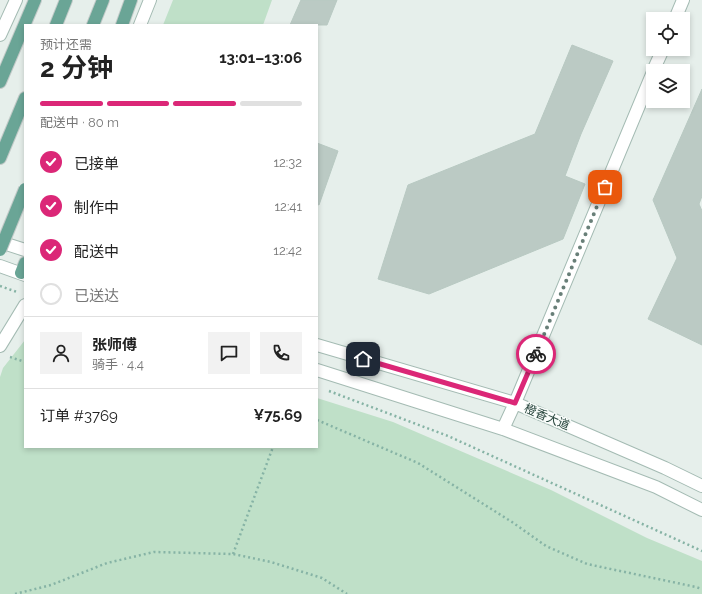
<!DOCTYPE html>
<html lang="zh">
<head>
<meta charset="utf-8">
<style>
	:root { --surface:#fff; --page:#f2f2f2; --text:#222; --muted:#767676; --line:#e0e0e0; --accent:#db2777 }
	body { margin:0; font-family:Raleway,"Noto Sans SC",sans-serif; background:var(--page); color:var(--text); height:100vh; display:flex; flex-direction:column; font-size:15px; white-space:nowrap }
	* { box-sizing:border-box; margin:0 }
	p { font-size:13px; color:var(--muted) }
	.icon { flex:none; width:22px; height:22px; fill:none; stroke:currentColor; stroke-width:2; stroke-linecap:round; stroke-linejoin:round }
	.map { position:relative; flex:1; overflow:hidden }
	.side { position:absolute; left:24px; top:24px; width:294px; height:424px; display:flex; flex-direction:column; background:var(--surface); border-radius:0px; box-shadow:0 2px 6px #0003 }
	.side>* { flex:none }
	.tools { position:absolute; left:646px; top:12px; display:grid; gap:8px }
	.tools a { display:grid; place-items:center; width:44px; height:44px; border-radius:0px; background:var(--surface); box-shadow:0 2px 6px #0003; font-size:20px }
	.pin { position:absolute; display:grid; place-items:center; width:34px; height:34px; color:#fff; margin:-17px; border-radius:8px; box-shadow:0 2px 6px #0006 }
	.courier { position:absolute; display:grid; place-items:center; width:40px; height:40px; margin:-20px; border:3px solid #db2777; border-radius:50%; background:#fff; color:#222; box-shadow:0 1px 5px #0007 }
	.summary em { font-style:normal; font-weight:700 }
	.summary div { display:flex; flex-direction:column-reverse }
	.summary { display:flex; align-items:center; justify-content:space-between; height:68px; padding:0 16px }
	h1 { font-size:26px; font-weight:700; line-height:30px }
	.bar { display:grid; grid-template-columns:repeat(4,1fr); gap:6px 4px; align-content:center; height:48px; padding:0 16px }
	.bar i { height:5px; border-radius:3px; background:var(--line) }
	.bar .on { background:var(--accent) }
	.bar p { grid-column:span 4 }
	.line { display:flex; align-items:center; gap:10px; padding:0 16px; border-top:1px solid var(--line) }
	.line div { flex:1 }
	.round { display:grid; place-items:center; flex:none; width:42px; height:42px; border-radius:0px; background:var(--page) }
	ol { padding:0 16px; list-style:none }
	li { display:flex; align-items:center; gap:12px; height:44px }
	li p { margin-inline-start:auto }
	li .icon { padding:4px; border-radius:50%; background:var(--accent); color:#fff; stroke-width:4 }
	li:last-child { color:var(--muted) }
	li i { width:22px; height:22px; border:2px solid var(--line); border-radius:50% }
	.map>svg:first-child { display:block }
	.park { fill:#bfe0c8 }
	.building { fill:#bbcac4; stroke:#b8c9c2 }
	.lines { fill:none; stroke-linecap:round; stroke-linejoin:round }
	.secondary-casing { stroke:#a4bbb3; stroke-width:14 }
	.primary-casing { stroke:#c2cac8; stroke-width:14 }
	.path { stroke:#86b3a5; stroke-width:2.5; stroke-dasharray:2 3; stroke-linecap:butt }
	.secondary { stroke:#fff; stroke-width:12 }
	.primary { stroke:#6aa596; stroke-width:12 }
	.primary-bridge-casing { stroke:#c2cac8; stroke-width:14; stroke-linecap:butt }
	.primary-bridge { stroke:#6aa596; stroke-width:12 }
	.done { stroke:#687f78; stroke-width:4; stroke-dasharray:0 7.2 }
	.route { stroke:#db2777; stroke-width:5 }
	.labels { text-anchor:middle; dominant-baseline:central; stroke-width:3; stroke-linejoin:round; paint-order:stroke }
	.street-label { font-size:12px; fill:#24423a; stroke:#f7fbf9 }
</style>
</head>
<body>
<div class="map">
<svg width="702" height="594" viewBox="0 0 702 594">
	<rect width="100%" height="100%" fill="#e6efeb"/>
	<path class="park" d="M173 0H272L263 25H163Z
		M25 340V447H317V398L393 422 551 490 647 538 702 561V594H0V377L3 368Z"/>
	<path class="building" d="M301 0H337L327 25H290Z
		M572 45 613 61 581 134 565 176 585 184 563 239 429 294 378 279 408 185 535 134Z
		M702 89V196L699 204 702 211V345L648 319 677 258 653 200Z
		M317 143 338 151 319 205 317 204Z"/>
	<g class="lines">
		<g class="secondary-casing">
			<path id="secondary" d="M675 19 683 0
				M140 25 150 0
				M0 35 16 0
				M653 71 663 49
				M0 242 25 250
				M0 266 25 275
				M317 345 515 403 665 468 702 486
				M0 346 25 305
				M317 370 503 429 656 487 702 510
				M503 429 515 403 653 72"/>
		</g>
		<g class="primary-casing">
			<path id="primary" d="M56 25 66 0
				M93 25 103 0
				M122 25 131 0
				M0 82 35 0
				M0 158 25 98
				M21 273 25 263"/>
		</g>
		<path class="path" d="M0 286 17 292
			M10 357 25 362
			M329 391 448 436 702 551
			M317 420 418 463 512 522 546 546 587 564 696 587 702 589
			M233 554 273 447
			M15 594 51 585 107 563 154 552 233 554 271 562 322 578 347 594"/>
		<use href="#secondary" class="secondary"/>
		<use href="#primary" class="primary"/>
		<g class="primary-bridge-casing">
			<path id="primary-bridge" d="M0 250 25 189"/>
		</g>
		<use href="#primary-bridge" class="primary-bridge"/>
	</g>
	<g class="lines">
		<path class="done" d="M536 354 605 187"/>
		<path class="route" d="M363 359 515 403 536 354"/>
	</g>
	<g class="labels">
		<g class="street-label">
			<text transform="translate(547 417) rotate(23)">橙香大道</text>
		</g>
	</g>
</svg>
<div class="tools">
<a><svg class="icon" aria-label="locate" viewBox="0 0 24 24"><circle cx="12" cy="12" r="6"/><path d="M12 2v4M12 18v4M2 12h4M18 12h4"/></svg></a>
<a><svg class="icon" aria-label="layers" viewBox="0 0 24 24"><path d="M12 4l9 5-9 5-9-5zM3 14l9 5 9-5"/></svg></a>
</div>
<div class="pin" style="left:605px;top:187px;background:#ea580c"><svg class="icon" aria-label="bag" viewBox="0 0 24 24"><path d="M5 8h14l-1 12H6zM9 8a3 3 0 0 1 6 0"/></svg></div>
<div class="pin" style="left:363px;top:359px;background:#1f2937"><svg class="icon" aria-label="home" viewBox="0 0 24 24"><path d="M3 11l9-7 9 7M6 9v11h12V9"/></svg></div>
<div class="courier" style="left:536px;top:354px"><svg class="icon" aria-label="bike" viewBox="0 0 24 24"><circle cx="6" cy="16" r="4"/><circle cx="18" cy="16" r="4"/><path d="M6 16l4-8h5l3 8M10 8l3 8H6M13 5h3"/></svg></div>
<section class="side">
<div class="summary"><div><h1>2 分钟</h1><p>预计还需</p></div><em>13:01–13:06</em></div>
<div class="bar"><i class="on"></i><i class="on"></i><i class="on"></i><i></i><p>配送中 · 80 m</p></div>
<ol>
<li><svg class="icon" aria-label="check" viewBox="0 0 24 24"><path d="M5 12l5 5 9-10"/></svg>已接单<p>12:32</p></li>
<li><svg class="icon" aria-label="check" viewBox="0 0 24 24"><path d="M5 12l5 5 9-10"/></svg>制作中<p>12:41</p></li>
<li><svg class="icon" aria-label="check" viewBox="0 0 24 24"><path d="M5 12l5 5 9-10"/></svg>配送中<p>12:42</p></li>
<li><i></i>已送达</li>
</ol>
<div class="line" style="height:72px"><a class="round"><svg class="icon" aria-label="person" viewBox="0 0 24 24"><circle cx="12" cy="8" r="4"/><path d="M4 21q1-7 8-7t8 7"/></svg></a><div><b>张师傅</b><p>骑手 · 4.4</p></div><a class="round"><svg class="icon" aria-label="chat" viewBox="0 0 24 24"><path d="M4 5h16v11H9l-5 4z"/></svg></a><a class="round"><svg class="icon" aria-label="phone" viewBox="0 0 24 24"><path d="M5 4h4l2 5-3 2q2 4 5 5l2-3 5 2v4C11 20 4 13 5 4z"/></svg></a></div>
<div class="line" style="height:52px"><div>订单 #3769</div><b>¥75.69</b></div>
</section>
</div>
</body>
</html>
